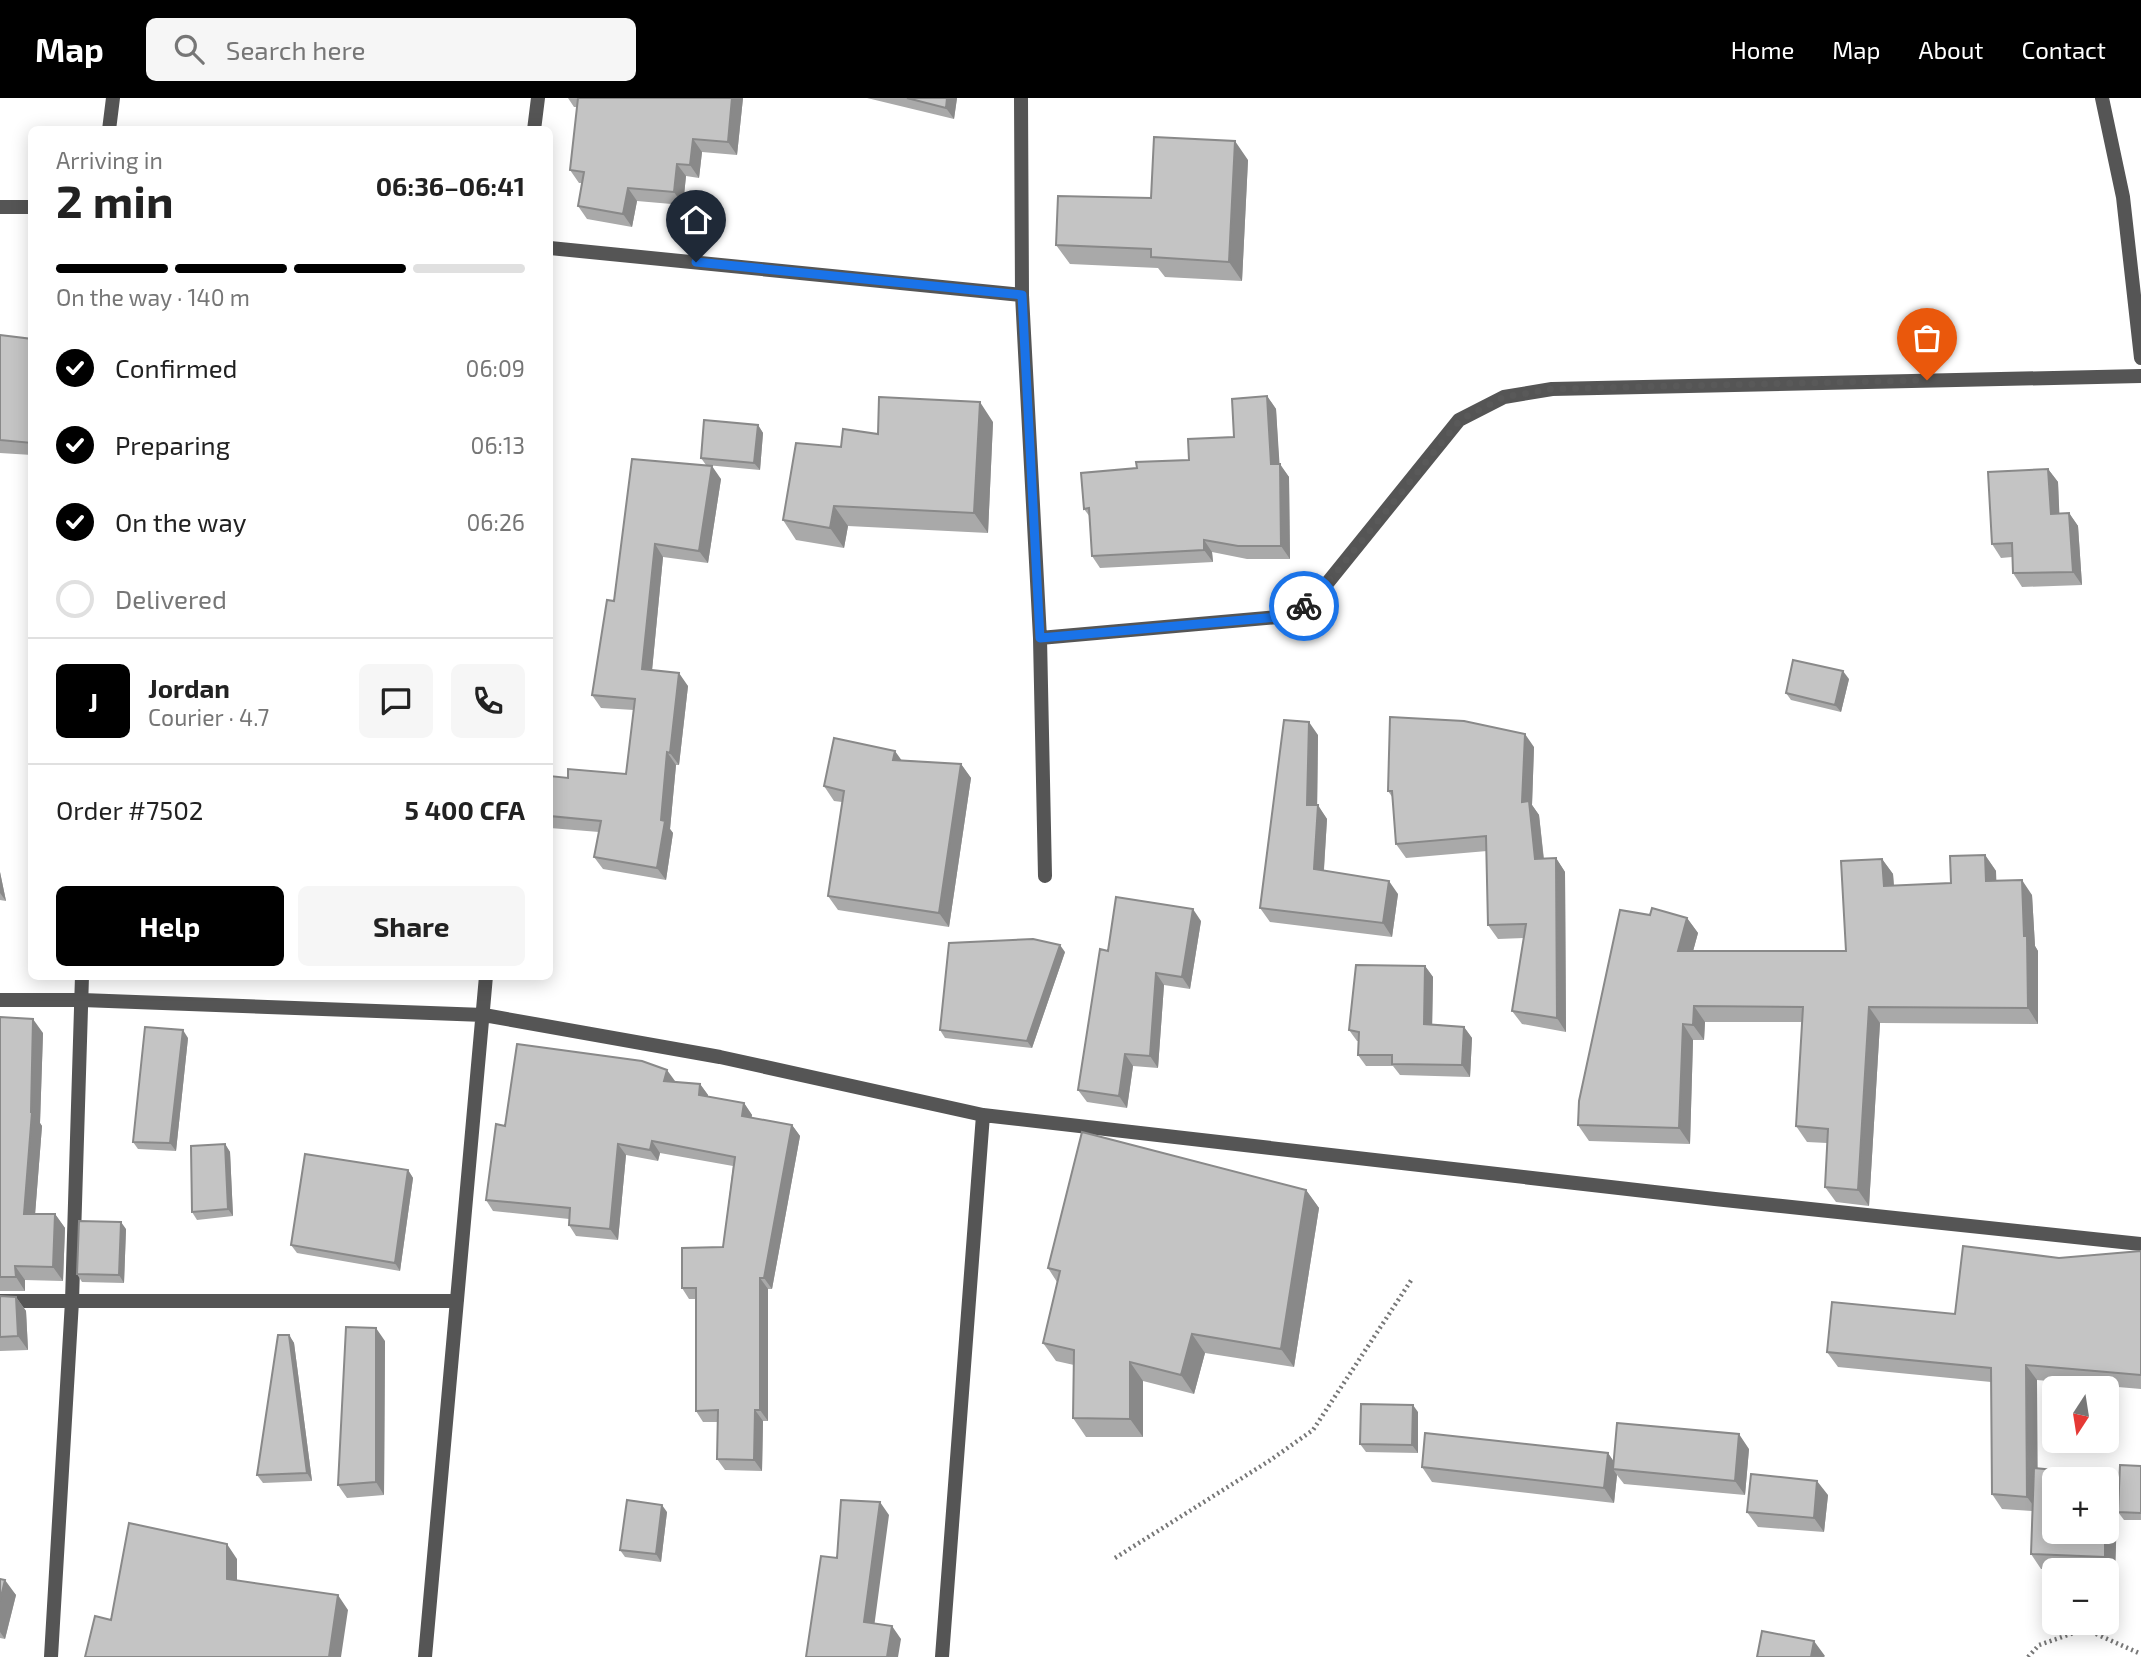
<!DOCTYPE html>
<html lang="en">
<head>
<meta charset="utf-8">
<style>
	:root { --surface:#fff; --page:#f6f6f6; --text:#222; --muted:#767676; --line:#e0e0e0; --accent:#000 }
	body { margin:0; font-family:"Exo 2",sans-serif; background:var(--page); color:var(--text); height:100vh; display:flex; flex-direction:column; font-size:26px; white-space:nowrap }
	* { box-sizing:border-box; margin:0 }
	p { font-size:23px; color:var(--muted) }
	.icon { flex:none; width:38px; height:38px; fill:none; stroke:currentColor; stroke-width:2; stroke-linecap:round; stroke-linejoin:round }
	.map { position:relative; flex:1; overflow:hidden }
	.drawer { position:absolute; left:28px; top:28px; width:525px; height:854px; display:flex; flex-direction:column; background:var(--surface); border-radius:10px; box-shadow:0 4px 18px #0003 }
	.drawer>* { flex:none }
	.needle { width:46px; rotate:192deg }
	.buttons { position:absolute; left:2042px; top:1278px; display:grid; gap:14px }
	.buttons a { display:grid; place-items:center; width:77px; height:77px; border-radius:10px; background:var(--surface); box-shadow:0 4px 18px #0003; font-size:35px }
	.pin { position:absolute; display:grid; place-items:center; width:60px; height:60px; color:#fff; margin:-72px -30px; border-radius:50% 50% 50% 0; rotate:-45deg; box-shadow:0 0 7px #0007 }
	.pin .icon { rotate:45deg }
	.courier { position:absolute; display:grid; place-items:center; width:70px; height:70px; margin:-35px; border:5px solid #1a73e8; border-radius:50%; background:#fff; color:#222; box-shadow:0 2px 9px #0007 }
	.overview em { font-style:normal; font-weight:700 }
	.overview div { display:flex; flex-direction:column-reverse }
	.overview { display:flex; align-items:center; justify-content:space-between; height:119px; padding:0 28px }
	h1 { font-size:46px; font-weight:700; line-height:52px }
	.bar { display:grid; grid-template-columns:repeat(4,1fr); gap:10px 7px; align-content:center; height:84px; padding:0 28px }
	.bar i { height:9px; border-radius:5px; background:var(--line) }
	.bar .on { background:var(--accent) }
	.bar p { grid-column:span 4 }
	.line { display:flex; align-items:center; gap:18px; padding:0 28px; border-top:2px solid var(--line) }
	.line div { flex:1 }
	.round { display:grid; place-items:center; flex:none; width:74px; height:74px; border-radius:10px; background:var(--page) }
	ol { padding:0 28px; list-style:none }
	li { display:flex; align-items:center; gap:21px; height:77px }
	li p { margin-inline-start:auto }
	li .icon { padding:7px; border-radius:50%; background:var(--accent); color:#fff; stroke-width:4 }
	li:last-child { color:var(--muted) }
	li i { width:38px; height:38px; border:4px solid var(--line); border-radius:50% }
	.primary-button { display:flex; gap:14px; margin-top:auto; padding:14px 28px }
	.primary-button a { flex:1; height:80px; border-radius:10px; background:var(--accent); color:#fff; font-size:28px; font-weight:700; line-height:80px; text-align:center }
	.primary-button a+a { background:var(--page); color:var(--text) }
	header { display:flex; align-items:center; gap:42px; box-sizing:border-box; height:98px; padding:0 35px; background:var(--accent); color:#fff }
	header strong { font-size:33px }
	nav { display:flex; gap:38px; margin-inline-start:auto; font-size:24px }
	.search { width:490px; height:63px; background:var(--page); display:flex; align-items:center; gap:18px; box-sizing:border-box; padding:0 24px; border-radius:10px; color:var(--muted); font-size:26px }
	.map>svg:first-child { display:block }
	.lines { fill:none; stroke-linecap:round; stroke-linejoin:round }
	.path { stroke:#777; stroke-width:4.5; stroke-dasharray:2 3.5; stroke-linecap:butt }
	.street { stroke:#555; stroke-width:14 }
	.wall { fill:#a9a9a9 }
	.shaded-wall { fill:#898989 }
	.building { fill:#c4c4c4; stroke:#898989; stroke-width:2 }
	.done { stroke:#595959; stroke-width:7; stroke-dasharray:0 12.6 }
	.route { stroke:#1a73e8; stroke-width:9 }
</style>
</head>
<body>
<header>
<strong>Map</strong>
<div class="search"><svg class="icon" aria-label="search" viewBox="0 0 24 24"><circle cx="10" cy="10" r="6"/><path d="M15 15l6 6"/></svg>Search here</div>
<nav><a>Home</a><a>Map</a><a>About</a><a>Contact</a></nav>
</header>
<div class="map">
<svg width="2141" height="1559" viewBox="0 0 2141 1559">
	<rect width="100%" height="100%" fill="#fff"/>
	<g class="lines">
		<path class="path" d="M1115 1460 1269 1363 1313 1332 1412 1181
			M2028 1559 2039 1547 2085 1531 2141 1556"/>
		<path class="street" d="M1021 0 1022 197 1040 540 1045 778
			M2102 0 2123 99 2141 260
			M109 32 113 0
			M534 32 538 0
			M0 109H32
			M550 150 1022 197
			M1040 540 1278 519 1312 504 1459 322 1504 299 1552 291 2141 278
			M0 902H82L484 917 720 959 983 1017 1715 1101 2141 1146
			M0 1203H457
			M51 1559 72 1203 82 878
			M425 1559 486 878
			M942 1559 983 1017"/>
	</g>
	<path class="wall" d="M568 0H743L737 57 702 54 699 80 686 78 683 107 637 103 632 129 587 121 578 108 582 85H579L570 72 577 9H574Z
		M867 0H957L954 21Z
		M1248 62 1242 183 1165 179 1158 170 1070 166 1056 147 1151 100Z
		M0 237 32 241V357L0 355Z
		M1267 298 1276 311 1279 366 1289 379 1290 461H1247L1212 454 1213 464 1100 470 1092 458 1090 419 1084 411 1137 370 1189 362 1234 339Z
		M993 324 988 435 848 428 844 450 796 442 783 422 841 349 878 336Z
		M758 327 763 335 760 372 706 367 701 360Z
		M632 361 721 381 708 465 663 459 652 572 688 588 679 667H676L670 731 673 735 666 782 603 771 594 759 599 734 550 730V678L568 680 626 676 634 612 601 610 592 597 614 503Z
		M2048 371 2058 384 2059 415H2069L2078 428 2082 487 2022 489 2013 475 2012 459 2001 460 1992 446Z
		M1849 581 1841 614 1791 602 1786 595Z
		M1318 637 1317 707 1327 721 1324 772 1398 796 1392 839 1270 824 1260 810Z
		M1534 649 1532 707 1539 717 1544 761 1556 760 1565 774 1566 934 1522 926 1512 913 1524 840 1498 841 1488 827 1487 753 1406 760 1396 746 1393 700 1388 693Z
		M902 662 961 666 971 680 949 829 838 812 828 798 842 704 834 703 824 688Z
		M1985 757 1996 773V783L2032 797 2035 848 2038 853V926L1880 925 1869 1108 1836 1104 1825 1089 1827 1045 1807 1044 1796 1028 1802 924H1705L1704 942H1693L1690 1046 1589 1043 1578 1027 1650 817 1687 820 1698 835 1693 853H1846L1882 761 1893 776 1894 788 1951 785Z
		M0 774 6 803 0 802Z
		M1201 823 1190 891 1164 887 1158 970 1133 968 1127 1010 1087 1004 1078 992 1108 853Z
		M1065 854 1032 950 945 940 940 932Z
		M1425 868 1433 879 1432 926 1464 929 1472 940 1470 979 1400 977 1393 968H1366L1358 957 1359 943H1357L1349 932Z
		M0 919 43 935 40 1025 42 1028 35 1116H55L65 1130 63 1183 25 1182V1193H0Z
		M188 940 176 1053 138 1051 133 1044Z
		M675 983V984L700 986 708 997V999L744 1005 752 1017 751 1020 792 1027 800 1038 772 1191H768V1323H763L762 1373 725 1372 717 1361 718 1324H703L696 1313V1201H689L682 1190 723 1149 733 1068 660 1055 658 1063 626 1057 618 1142 576 1138 569 1127V1121L493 1113 486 1102 505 1028Z
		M225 1046 230 1054 233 1118 197 1122 192 1114Z
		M408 1072 413 1080 400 1173 297 1155 291 1147Z
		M1306 1092 1319 1110 1294 1269 1205 1255 1194 1296 1143 1283V1339H1086L1073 1320 1074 1267 1056 1263 1043 1245 1057 1184 1048 1170Z
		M126 1131 124 1185 82 1184 77 1176Z
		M2141 1153V1291L2037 1282V1371L2107 1377 2118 1391 2115 1474 2107 1473V1472L2041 1471 2031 1456 2032 1413 2002 1411 1992 1396 1991 1284 1838 1269 1827 1254 1955 1216 2059 1160Z
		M0 1198 16 1199 26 1213 28 1252 0 1253Z
		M289 1237 294 1245 312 1383 263 1385 257 1377Z
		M385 1243 384 1397 347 1400 338 1387Z
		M1418 1314V1355L1366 1354 1360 1346Z
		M1749 1351 1745 1397 1624 1386 1617 1377 1614 1405 1432 1384 1422 1369 1608 1355 1614 1364Z
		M2141 1368V1422H2124L2118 1414Z
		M1828 1397 1824 1434 1758 1429 1747 1414Z
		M667 1414 661 1464 625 1459 620 1452Z
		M0 1481 16 1497 5 1541 0 1540Z"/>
	<path class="shaded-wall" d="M732 0H743L737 57 728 44Z
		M947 0H957L954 21 946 10Z
		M693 41 702 54 699 80 690 67Z
		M1235 43 1248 62 1242 183 1229 164Z
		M677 66 686 78 683 107 674 94Z
		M628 90 637 103 632 129 623 116Z
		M1267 298 1276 311 1280 373V366L1289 379 1290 461 1281 448 1271 366Z
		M980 304 993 324 988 435 974 415Z
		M758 327 763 335 760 372 754 365Z
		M712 368 721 381 708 465 699 453Z
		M2048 371 2058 384 2060 429 2051 416Z
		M834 408 848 428 844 450 830 430Z
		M2069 415 2078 428 2082 487 2073 474Z
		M1204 442 1212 454 1213 464 1204 452Z
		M655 446 663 459 651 583 642 571Z
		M1843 573 1849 581 1841 614 1835 607Z
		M679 575 688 588 679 667 670 655Z
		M1309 624 1318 637 1317 720 1307 707Z
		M1525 636 1534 649 1532 707 1539 717 1545 774 1535 761 1522 704Z
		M895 653 905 667 893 662Z
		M667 654 676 667 670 731 673 735 666 782 657 770Z
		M961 666 971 680 949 829 939 815Z
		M1318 707 1327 721 1323 784 1314 771Z
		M1985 757 1996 773 1997 799 1986 783Z
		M1556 760 1565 774 1566 934 1557 920Z
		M1882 761 1893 776 1895 804 1884 788Z
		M0 774 6 803 0 795Z
		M2022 782 2032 797 2035 848 2038 853V926L2028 910Z
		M1389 783 1398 796 1392 839 1383 825Z
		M1193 811 1201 823 1190 891 1182 879Z
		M1687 820 1698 835 1689 868 1678 853Z
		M1060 847 1065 854 1032 950 1027 943Z
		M1425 868 1433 879 1432 937 1424 926Z
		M1156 875 1164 887 1158 970 1150 958Z
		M1694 908 1705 924 1704 942 1693 927Z
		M1869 909 1880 925 1869 1108 1858 1092Z
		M33 921 43 935 40 1025 42 1028 34 1130 24 1116 31 1014Z
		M1683 926 1693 942 1690 1046 1679 1030Z
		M1464 929 1472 940 1470 979 1462 967Z
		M183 932 188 940 176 1053 170 1045Z
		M1125 956 1133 968 1127 1010 1119 998Z
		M667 972 675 983 672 994 664 983Z
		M700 986 708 997 707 1008 699 997Z
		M744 1005 752 1017 750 1029 742 1018Z
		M792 1027 800 1038 772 1191 764 1180Z
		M652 1043 660 1055 658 1063 650 1052Z
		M225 1046 230 1054 233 1118 228 1111Z
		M618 1046 626 1057 618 1142 610 1131Z
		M408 1072 413 1080 400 1173 395 1165Z
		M1306 1092 1319 1110 1294 1269 1281 1251Z
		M55 1116 65 1130 63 1183 53 1169Z
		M121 1124 126 1131 124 1185 119 1177Z
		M15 1168 25 1182V1193L16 1179Z
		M760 1180 768 1191V1323L760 1312Z
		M16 1199 26 1213 28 1252 18 1238Z
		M376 1230 385 1243 384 1397 376 1384Z
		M1192 1236 1205 1255 1194 1296 1181 1277Z
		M289 1237 294 1245 312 1383 307 1375Z
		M1130 1264 1143 1283V1339L1130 1321Z
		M2026 1267 2037 1282 2038 1414 2027 1399Z
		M1413 1307 1418 1314V1355L1412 1347Z
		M755 1312 763 1323 762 1373 754 1362Z
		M1739 1336 1749 1351 1745 1397 1735 1383Z
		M1608 1355 1618 1370 1613 1371 1617 1377 1614 1405 1604 1390Z
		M2107 1377 2118 1391 2115 1474 2105 1459V1433H2107Z
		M1817 1383 1828 1397 1824 1434 1814 1420Z
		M880 1404 889 1417 873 1537 864 1524Z
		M662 1407 667 1414 661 1464 656 1456Z
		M227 1446 237 1461V1495L227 1481Z
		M5 1482 16 1497 5 1541 0 1534V1503Z
		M338 1497 348 1512 341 1559H329Z
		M892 1528 901 1541 898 1559H887Z
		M1814 1543 1825 1558 1824 1559H1811Z"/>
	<path class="building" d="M578 0H732L728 44 693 41 690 67 677 66 674 94 628 90 623 116 578 108 584 74 570 72Z
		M907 0H947L946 10Z
		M1154 39 1235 43 1229 164 1151 159V151L1056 147 1058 98 1151 100Z
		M0 237 32 241V345L0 342Z
		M1267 298 1271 366H1280L1281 448H1238L1204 442V452L1092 458 1089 410 1084 411 1081 375 1137 370 1136 364 1189 362 1188 341 1234 339 1232 301Z
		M879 299 980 304 974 415 834 408 830 430 783 422 796 345 841 349 843 331 878 336Z
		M704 322 758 327 754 365 701 360Z
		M632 361 712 368 699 453 655 446 642 571 679 575 670 655 667 654 661 722 665 723 657 770 594 759 601 723 550 718V678L568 680V671L626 676 635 601 592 597 607 502 614 503Z
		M2048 371 2051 416 2069 415 2073 474 2013 475 2012 445 1992 446 1988 374Z
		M1793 562 1843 573 1835 607 1786 595Z
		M1390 619 1464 623 1525 636 1522 704 1529 703 1535 761 1556 760 1557 920 1512 913 1526 826 1488 827 1486 738 1396 746 1392 693H1388Z
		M1284 622 1309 624 1307 707H1318L1314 771 1389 783 1383 825 1260 810Z
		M834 640 895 653 893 662 961 666 939 815 828 798 844 693 824 688Z
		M1985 757 1986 783 2022 782 2024 838H2027L2028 910 1869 909 1858 1092 1825 1089 1828 1031 1796 1028 1803 909 1694 908 1693 927 1683 926 1679 1030 1578 1027 1579 1003 1620 812 1650 817 1652 810 1687 820 1678 853H1846L1841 763 1882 761 1884 788 1951 785 1950 758Z
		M1116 799 1193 811 1182 879 1156 875 1150 958 1125 956 1119 998 1078 992 1100 851 1108 853Z
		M1033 841 1060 847 1027 943 940 932 949 845Z
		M1356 867 1425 868 1424 926 1464 929 1462 967 1392 966V957H1358L1359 934 1349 932Z
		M0 919 33 921 31 1014H32L24 1116H55L53 1169 15 1168 16 1179H0Z
		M145 929 183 932 170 1045 133 1044Z
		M517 946 642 963 667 972 664 983 700 986 699 997 744 1005 742 1018 792 1027 764 1180H760V1312H755L754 1362 717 1361 718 1312 696 1313V1190H682V1150L723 1149 735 1059 652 1043 650 1052 618 1046 610 1131 569 1127 570 1110 486 1102 496 1026 505 1028Z
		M1082 1034 1306 1092 1281 1251 1192 1236 1181 1277 1130 1264V1321L1073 1320 1074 1252 1043 1245 1060 1173 1048 1170Z
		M225 1046 228 1111 192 1114 191 1048Z
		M305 1056 408 1072 395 1165 291 1147Z
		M79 1123 121 1124 119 1177 77 1176Z
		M1963 1148 2059 1160 2141 1153V1277L2026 1267 2027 1399 1992 1396 1991 1270 1827 1254 1832 1204 1955 1216Z
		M0 1198 16 1199 18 1238 0 1239Z
		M346 1229 376 1230V1384L338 1387Z
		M278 1237H289L307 1375 257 1377Z
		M1361 1306 1413 1307 1412 1347 1360 1346Z
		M1617 1325 1739 1336 1735 1383 1613 1371Z
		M1425 1335 1608 1355 1604 1390 1422 1369Z
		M2120 1367 2141 1368V1415L2118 1414Z
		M2034 1370 2107 1377V1386V1381H2054V1433H2105V1459L2031 1456Z
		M1751 1376 1817 1383 1814 1420 1747 1414Z
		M627 1402 662 1407 656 1456 620 1452Z
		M841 1402 880 1404 864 1524 892 1528 887 1559H806L821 1458 837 1460Z
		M129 1425 227 1446V1481L338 1497 329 1559H85L95 1518 111 1522Z
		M0 1481 5 1482 0 1503Z
		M1762 1533 1814 1543 1811 1559H1757Z"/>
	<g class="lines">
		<path class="done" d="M1304 508 1312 504 1460 322 1504 299 1552 291 1927 282"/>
		<path class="route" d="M696 164 1022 197 1040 540 1278 519 1304 508"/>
	</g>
</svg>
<div class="buttons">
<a><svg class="needle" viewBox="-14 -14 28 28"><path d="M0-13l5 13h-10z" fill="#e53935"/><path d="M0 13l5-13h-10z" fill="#767676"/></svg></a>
<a>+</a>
<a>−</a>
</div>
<div class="pin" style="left:1927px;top:282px;background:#ea580c"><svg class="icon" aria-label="bag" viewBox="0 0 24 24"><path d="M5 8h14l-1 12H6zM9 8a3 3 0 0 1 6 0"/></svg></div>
<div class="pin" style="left:696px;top:164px;background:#1f2937"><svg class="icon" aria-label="home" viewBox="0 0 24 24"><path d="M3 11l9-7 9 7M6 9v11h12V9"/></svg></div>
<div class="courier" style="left:1304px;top:508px"><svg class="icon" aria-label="bike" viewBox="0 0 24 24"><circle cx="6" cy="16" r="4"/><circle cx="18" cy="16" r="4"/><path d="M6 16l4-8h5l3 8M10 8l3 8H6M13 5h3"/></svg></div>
<section class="drawer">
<div class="overview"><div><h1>2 min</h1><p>Arriving in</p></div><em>06:36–06:41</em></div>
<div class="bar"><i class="on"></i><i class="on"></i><i class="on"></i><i></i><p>On the way · 140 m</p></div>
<ol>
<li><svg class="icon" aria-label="check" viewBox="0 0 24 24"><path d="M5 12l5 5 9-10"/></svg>Confirmed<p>06:09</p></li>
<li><svg class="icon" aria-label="check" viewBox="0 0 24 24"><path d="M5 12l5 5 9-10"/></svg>Preparing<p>06:13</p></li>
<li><svg class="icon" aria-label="check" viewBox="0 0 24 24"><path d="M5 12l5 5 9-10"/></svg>On the way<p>06:26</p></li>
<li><i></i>Delivered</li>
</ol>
<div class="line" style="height:126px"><b class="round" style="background:var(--accent);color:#fff">J</b><div><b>Jordan</b><p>Courier · 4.7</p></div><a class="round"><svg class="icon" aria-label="chat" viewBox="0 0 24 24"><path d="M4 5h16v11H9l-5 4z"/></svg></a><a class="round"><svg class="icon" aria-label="phone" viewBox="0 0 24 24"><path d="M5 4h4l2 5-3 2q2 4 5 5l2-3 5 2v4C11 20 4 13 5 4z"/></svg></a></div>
<div class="line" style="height:91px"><div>Order #7502</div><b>5 400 CFA</b></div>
<div class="primary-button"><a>Help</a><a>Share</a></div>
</section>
</div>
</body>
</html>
